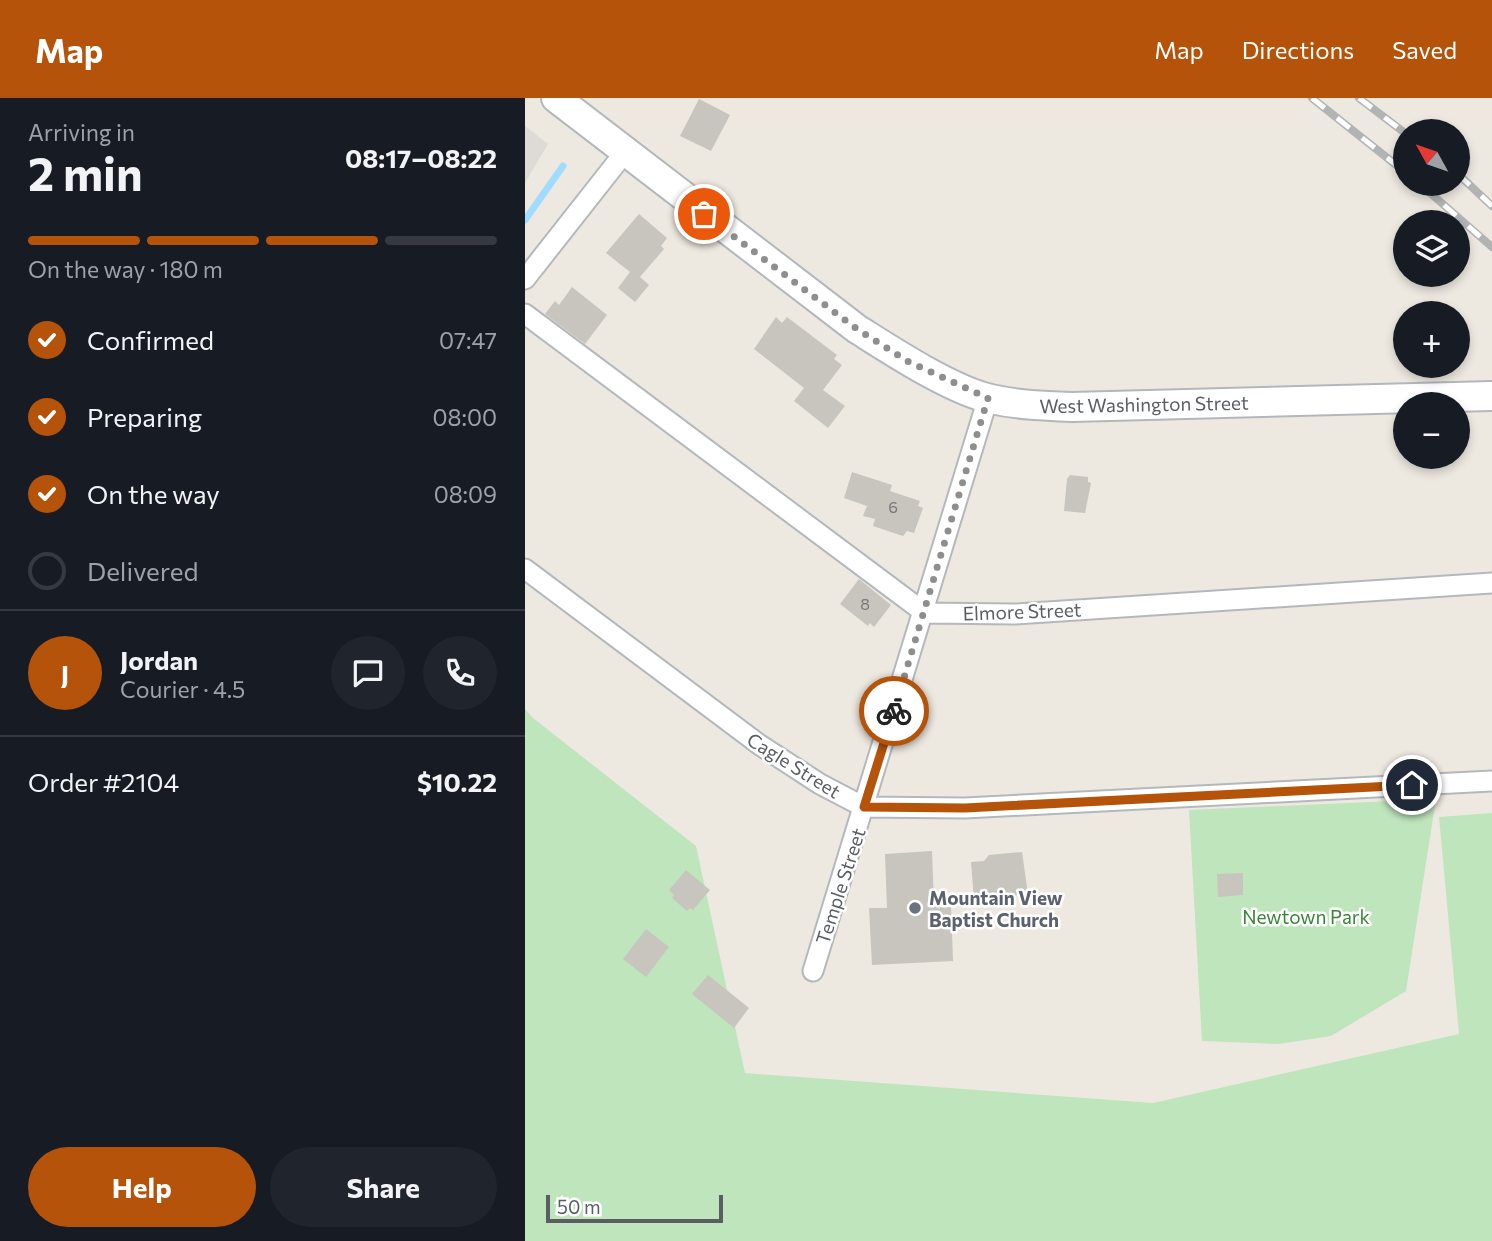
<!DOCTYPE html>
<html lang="en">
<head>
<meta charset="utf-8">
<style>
	:root { --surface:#171b24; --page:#20242c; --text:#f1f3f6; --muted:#9ea1a6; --line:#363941; --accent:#b45309 }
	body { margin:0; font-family:Commissioner,sans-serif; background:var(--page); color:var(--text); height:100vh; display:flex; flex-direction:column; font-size:26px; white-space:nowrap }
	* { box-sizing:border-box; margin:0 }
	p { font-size:23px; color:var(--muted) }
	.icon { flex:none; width:38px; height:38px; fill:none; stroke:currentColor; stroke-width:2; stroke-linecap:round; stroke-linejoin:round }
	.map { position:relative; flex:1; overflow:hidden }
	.side { display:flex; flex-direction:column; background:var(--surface); width:525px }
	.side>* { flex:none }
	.needle { width:46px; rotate:310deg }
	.fabs { position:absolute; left:868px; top:21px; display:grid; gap:14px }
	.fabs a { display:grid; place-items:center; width:77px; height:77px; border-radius:50%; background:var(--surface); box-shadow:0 4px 10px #0003; font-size:35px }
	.scale { position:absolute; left:21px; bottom:18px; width:177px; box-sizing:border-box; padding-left:7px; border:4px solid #5a5e62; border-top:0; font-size:19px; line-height:24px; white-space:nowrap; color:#5a5e62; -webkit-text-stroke:5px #fff; paint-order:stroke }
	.pin { position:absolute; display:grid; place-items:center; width:60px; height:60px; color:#fff; margin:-30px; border:4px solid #fff; border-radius:50%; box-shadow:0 2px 7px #0007 }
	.courier { position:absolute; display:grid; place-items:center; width:70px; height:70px; margin:-35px; border:5px solid #b45309; border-radius:50%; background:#fff; color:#222; box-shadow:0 2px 9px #0007 }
	.overview em { font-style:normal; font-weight:700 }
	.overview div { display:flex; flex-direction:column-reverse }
	.overview { display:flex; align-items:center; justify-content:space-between; height:119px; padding:0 28px }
	h1 { font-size:46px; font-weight:700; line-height:52px }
	.bar { display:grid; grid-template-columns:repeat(4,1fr); gap:10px 7px; align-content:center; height:84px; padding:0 28px }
	.bar i { height:9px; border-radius:5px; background:var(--line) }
	.bar .current { background:var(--accent) }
	.bar p { grid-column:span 4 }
	.line { display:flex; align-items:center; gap:18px; padding:0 28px; border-top:2px solid var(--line) }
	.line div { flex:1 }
	.round { display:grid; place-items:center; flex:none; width:74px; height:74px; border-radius:37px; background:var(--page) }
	ol { padding:0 28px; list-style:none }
	li { display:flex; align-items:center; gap:21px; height:77px }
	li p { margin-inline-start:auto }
	li .icon { padding:7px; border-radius:50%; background:var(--accent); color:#fff; stroke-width:4 }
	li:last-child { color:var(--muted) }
	li i { width:38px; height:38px; border:4px solid var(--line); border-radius:50% }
	.button { display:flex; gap:14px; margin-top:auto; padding:14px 28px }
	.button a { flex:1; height:80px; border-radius:42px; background:var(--accent); color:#fff; font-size:28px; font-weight:700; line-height:80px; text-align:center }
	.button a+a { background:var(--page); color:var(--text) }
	header { display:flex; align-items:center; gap:42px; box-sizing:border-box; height:98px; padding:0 35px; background:var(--accent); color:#fff }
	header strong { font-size:33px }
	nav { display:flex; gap:38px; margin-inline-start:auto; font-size:24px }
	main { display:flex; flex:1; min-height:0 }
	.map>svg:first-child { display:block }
	.industrial { fill:#dedbd6 }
	.green { fill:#bfe5bd }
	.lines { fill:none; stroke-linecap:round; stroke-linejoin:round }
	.stream { stroke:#9fdcff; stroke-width:7 }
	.building { fill:#c8c4be }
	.street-casing { stroke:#b4b8bc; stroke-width:23 }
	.secondary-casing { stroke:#b3b7bc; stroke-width:32 }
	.street { stroke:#fff; stroke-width:19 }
	.secondary { stroke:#fff; stroke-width:28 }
	.rail-casing { stroke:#b2b3b3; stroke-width:8 }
	.rail { stroke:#fff; stroke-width:5; stroke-dasharray:16; stroke-linecap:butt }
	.done { stroke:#8d8f8e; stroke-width:7; stroke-dasharray:0 12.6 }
	.route { stroke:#b45309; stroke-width:9 }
	.worship-dot { fill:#6b7280; stroke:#fff; stroke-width:2.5 }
	.labels { text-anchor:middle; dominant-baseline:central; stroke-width:5; stroke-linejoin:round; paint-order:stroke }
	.number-label { font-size:16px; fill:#767879 }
	.street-label { font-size:19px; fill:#5a5e62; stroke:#fff }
	.worship-label { font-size:19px; font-weight:bold; fill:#5b616d; stroke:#fff; text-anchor:start }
	.park-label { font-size:19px; fill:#368634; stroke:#fff }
</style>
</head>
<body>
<header>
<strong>Map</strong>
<nav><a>Map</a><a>Directions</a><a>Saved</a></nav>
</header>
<main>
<section class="side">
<div class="overview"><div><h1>2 min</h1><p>Arriving in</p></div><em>08:17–08:22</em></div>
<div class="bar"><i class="current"></i><i class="current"></i><i class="current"></i><i></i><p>On the way · 180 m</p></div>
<ol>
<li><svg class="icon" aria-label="check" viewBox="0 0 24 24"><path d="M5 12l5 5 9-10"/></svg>Confirmed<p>07:47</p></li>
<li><svg class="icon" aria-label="check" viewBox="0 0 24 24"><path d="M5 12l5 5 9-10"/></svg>Preparing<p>08:00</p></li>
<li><svg class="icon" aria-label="check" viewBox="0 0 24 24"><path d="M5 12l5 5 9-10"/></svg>On the way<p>08:09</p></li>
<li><i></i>Delivered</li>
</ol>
<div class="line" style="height:126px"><b class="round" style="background:var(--accent);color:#fff">J</b><div><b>Jordan</b><p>Courier · 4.5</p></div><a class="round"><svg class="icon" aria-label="chat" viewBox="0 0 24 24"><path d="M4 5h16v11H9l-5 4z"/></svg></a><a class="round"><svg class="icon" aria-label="phone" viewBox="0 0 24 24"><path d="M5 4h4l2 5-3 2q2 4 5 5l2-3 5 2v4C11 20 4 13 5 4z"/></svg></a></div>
<div class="line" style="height:91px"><div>Order #2104</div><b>$10.22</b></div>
<div class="button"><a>Help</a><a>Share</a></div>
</section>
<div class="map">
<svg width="967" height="1143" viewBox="0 0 967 1143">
	<rect width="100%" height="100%" fill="#ede9e1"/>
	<path class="industrial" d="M0 28 23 46 0 85Z"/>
	<path class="green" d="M0 611 8 620 171 748 220 975 628 1005 934 936 914 719 967 715V1143H0Z
		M911 701 881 893 806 938 753 946 677 943 664 712Z"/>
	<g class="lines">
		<path class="stream" d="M0 122 38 68"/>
	</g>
	<path class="building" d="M174 1 205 17 186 53 155 38Z
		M114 116 142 140 136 148 139 151 115 179 124 187 110 204 93 190 105 174 81 155Z
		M47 189 82 217 60 246 20 216 30 203 34 207Z
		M251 219 257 225 262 219 312 257 309 261 317 267 298 292 320 308 303 330 269 303 279 290 229 251Z
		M327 374 367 387 365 393 395 403 393 408 398 410 389 435 382 433 378 438 348 428 350 421 338 418 342 408 319 400Z
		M545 377 563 379V384L566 385 560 415 539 413 542 381Z
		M334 481 366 507 349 529 345 525 343 528 315 506Z
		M407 753 409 807H426L428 863 347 867 344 810H362L360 756Z
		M497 754 503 796 449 801 446 764 459 763 464 757Z
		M161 772 185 792 168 812 165 810 162 813 147 800 149 797 144 792Z
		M718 775V797L693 799 692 776Z
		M121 831 144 849 121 879 98 861Z
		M183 877 224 910 209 930 167 896Z"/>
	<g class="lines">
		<g class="street-casing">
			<path id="street" d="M0 181 100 54
				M0 216 400 515 490 516 967 485
				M0 471 235 647 295 686 339 709 440 710 967 683
				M288 873 463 300"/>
		</g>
		<g class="secondary-casing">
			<path id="secondary" d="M31 0 332 231C367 253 426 292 466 301 493 307 520 308 547 309L967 298"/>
		</g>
		<use href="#street" class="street"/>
		<use href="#secondary" class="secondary"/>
		<g class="rail-casing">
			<path id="rail" d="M787 0 880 74
				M834 0 880 35
				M933 76 967 108
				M895 86 967 149"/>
		</g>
		<use href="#rail" class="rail"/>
	</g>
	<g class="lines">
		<path class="done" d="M179 116 332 231 384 264 463 300 369 613"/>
		<path class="route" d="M369 613 339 709 440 710 887 687"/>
	</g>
	<circle class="worship-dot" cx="390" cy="810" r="7"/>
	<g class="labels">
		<g class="number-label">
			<text x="368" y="408">6</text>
			<text x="340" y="505">8</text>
		</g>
		<g class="street-label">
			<text transform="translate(619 306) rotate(-1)">West Washington Street</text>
			<text transform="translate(497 513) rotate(-2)">Elmore Street</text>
			<text transform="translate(269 667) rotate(32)">Cagle Street</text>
			<text transform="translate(315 788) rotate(-72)">Temple Street</text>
		</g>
		<g class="worship-label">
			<text x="404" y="799">Mountain View<tspan x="404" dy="22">Baptist Church</tspan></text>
		</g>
		<g class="park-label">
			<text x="781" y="818">Newtown Park</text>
		</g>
	</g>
</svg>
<div class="fabs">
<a><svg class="needle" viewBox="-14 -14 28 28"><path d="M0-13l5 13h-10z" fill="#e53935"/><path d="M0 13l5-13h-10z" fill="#9ea1a6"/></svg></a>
<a><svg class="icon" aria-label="layers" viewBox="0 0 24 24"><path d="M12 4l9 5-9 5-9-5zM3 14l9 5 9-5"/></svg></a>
<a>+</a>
<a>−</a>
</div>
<div class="scale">50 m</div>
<div class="pin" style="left:179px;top:116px;background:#ea580c"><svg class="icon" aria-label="bag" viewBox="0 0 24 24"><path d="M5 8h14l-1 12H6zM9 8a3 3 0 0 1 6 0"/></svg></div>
<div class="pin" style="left:887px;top:687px;background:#1f2937"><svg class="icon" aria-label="home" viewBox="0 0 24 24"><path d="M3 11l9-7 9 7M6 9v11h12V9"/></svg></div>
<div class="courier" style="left:369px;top:613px"><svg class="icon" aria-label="bike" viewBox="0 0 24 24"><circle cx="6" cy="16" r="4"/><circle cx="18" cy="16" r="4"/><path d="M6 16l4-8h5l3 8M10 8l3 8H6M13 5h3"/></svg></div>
</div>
</main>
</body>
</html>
